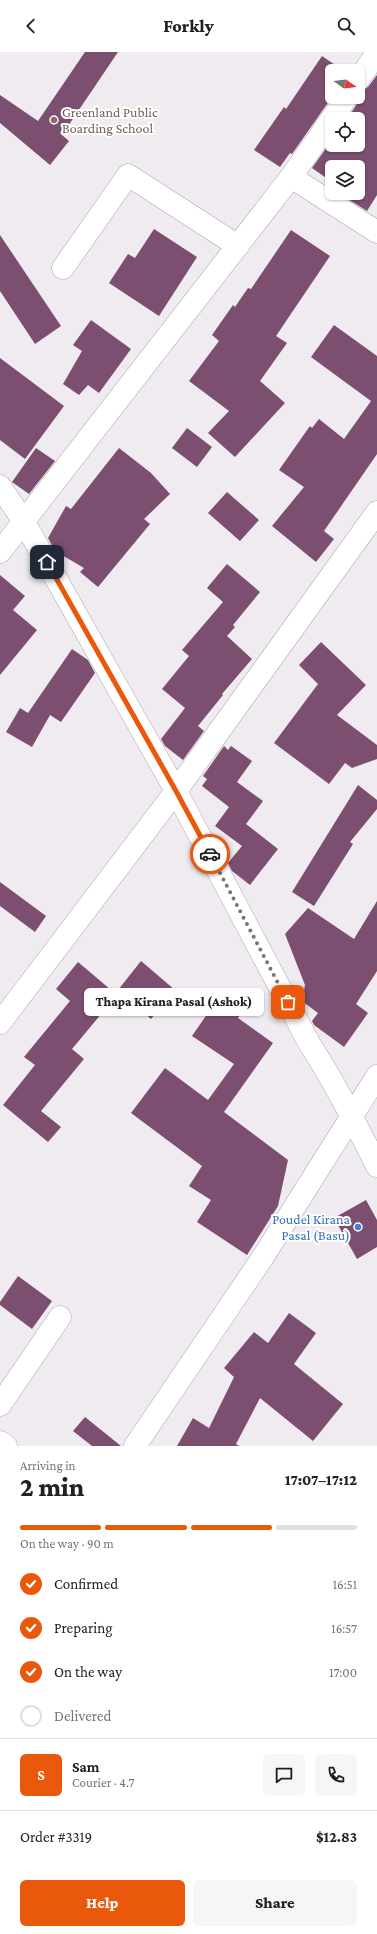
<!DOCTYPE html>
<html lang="en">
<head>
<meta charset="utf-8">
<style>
	:root { --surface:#fff; --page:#f6f6f6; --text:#202124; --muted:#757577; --line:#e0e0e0; --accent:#ea580c }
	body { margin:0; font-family:"Crimson Pro",serif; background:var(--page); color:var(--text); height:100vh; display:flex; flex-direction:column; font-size:15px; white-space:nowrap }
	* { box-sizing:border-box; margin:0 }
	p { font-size:13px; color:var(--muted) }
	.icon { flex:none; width:22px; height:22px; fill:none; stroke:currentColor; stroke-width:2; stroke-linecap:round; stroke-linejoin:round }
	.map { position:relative; height:1394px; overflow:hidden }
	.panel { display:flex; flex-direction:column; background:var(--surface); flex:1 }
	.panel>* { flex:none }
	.needle { width:26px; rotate:104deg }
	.buttons { position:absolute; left:325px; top:12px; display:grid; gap:8px }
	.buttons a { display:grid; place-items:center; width:40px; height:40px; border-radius:6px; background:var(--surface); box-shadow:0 1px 3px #0004; font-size:20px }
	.pin { position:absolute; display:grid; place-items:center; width:34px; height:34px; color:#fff; margin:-17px; border-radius:8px; box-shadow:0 2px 6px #0006 }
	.courier { position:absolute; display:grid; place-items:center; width:40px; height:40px; margin:-20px; border:3px solid #ea580c; border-radius:50%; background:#fff; color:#222; box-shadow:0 1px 5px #0007 }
	.bubble { position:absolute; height:28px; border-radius:6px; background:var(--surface); box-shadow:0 1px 3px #0004; font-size:13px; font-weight:800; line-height:28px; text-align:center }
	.summary em { font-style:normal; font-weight:800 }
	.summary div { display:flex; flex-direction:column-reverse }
	.summary { display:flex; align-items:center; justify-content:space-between; height:68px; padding:0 20px }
	h1 { font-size:26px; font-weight:800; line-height:30px }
	.bar { display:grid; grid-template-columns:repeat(4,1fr); gap:6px 4px; align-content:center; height:48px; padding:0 20px }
	.bar i { height:5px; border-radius:3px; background:var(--line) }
	.bar .current { background:var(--accent) }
	.bar p { grid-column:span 4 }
	.line { display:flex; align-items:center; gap:10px; padding:0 20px; border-top:1px solid var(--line) }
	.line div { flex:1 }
	.round { display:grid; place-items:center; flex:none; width:42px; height:42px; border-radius:6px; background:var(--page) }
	ol { padding:0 20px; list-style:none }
	li { display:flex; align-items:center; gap:12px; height:44px }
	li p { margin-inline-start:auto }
	li .icon { padding:4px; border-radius:50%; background:var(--accent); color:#fff; stroke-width:4 }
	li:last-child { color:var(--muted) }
	li i { width:22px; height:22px; border:2px solid var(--line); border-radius:50% }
	.cta { display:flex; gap:8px; margin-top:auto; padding:8px 20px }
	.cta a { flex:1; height:46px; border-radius:6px; background:var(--accent); color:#fff; font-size:16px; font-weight:800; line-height:46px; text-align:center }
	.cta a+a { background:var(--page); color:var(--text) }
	header { display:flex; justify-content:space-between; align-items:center; height:52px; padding:0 20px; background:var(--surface); font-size:18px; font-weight:800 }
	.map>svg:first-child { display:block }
	.building { fill:#7c4e70 }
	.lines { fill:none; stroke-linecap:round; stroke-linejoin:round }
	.minor-casing { stroke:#aba7ac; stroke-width:23 }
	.minor { stroke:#fff; stroke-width:22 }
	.done { stroke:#787578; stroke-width:4; stroke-dasharray:0 7.2 }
	.route { stroke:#ea580c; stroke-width:5 }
	.education-dot { fill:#8d6e63; stroke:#fff; stroke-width:1.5 }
	.shop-dot { fill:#3f7fe0; stroke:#fff; stroke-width:1.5 }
	.labels { text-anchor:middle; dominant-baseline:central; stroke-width:4; stroke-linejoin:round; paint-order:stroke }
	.education-label { font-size:14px; fill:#785e54; stroke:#fff; text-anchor:start }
	.shop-label { font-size:14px; fill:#366cbe; stroke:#fff; text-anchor:end }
</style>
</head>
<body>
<header><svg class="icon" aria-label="back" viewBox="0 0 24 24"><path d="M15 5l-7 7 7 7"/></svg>Forkly<svg class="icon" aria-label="search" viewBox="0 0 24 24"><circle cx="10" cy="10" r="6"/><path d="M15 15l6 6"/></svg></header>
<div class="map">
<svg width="377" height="1394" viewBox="0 0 377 1394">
	<rect width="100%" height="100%" fill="#efebf0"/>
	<path class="building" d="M85 0H118L62 83 69 89 50 113 0 71V43L38 69Z
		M322 4 344 19H332V45L292 102 290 101 280 115 254 98 284 55 286 57Z
		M377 23V143L367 159 340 142 358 141V115H332V130L312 116 332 88V93H358V67H347L357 52 359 46 358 40 368 35Z
		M154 177 197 205 159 264 109 231 128 202 135 206Z
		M291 178 330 204 276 284 287 291 260 329 285 351 235 405 208 381 229 359 189 329 219 289 212 283 233 253 235 255 248 236 251 237Z
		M0 183 61 274 35 292 0 239Z
		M91 268 131 297 99 341 88 333 79 343 63 332 82 299 73 293Z
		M334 273 377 304V402L324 479 334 487 316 510 272 474 304 435 279 418 310 374 312 376 319 367 344 387 371 349 311 305Z
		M0 306 64 354 25 407 0 388Z
		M187 376 212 395 197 415 172 396Z
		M36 396 55 409 29 442 12 430Z
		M119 396 151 421 170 442 144 467 150 472 98 535 80 520 84 516 55 499 48 486 66 454 71 457Z
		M227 440 259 468 240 489 208 461Z
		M227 512 260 540 233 573 235 575 227 584 252 607 222 642 223 643 198 674 204 679 183 708 165 694 161 687 185 656 162 637 189 604 182 598 223 550 207 536Z
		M0 523 25 544 13 558 37 578 0 623Z
		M321 590 366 633 337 663 377 693V707L352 716 345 711 329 732 274 691 318 632 299 613Z
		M72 597 88 608 95 621 61 670 50 663 32 695 6 680 20 656 28 661Z
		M224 694 228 698 231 694 252 709 237 730 263 749 246 772 278 797 250 833 232 819 228 811 242 794 215 774 229 755 202 734 207 727 203 724Z
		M358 733 377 748V757L350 790 353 792 314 854 292 840Z
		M0 830 46 864 35 880 0 854Z
		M377 849V919L356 952 368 961 344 995 314 973 312 969 318 961 302 949 305 933 285 882 308 856 354 887Z
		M141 909 175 938 151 967 118 938Z
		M78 910 117 943 72 997 84 1007 41 1059 61 1075 48 1090 3 1053 35 1013 24 1005 70 949 56 937Z
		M221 942 244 957 238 966 273 991 224 1060 288 1108 278 1154 247 1203 197 1170 211 1148 189 1134 202 1114 131 1061 165 1016 208 1048 234 1012 192 984Z
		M366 1148 377 1168V1195L357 1207 334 1166Z
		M18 1224 52 1249 32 1277 0 1253V1250Z
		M289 1261 316 1281 294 1312 343 1352 313 1389 260 1346 236 1392 239 1394H177L193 1366 209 1376 234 1325 224 1316 254 1280 268 1291Z
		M85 1365 121 1394H92L73 1379Z"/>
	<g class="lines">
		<g class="minor-casing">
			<path id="minor" d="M358 28 377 1
				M291 125 377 180
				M63 216 128 123 238 194
				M0 434 24 470 176 739 309 991C335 1031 356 1072 377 1114
				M0 500 291 125 347 45
				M0 971 176 739 377 460
				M0 1353 60 1265
				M0 1390 6 1394
				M135 1394 263 1205 377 1024"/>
		</g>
		<use href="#minor" class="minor"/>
	</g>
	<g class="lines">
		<path class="done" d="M210 802 288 950"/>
		<path class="route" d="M47 510 176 739 210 802"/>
	</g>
	<circle class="education-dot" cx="54" cy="68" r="4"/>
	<circle class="shop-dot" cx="358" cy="1175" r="4"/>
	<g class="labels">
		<g class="education-label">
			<text x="62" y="60">Greenland Public<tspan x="62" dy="16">Boarding School</tspan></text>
		</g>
		<g class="shop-label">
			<text x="350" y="1167">Poudel Kirana<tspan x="350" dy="16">Pasal (Basu)</tspan></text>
		</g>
	</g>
</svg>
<div class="buttons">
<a><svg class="needle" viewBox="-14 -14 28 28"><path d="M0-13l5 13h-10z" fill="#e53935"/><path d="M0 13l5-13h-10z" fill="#757577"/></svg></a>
<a><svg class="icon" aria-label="locate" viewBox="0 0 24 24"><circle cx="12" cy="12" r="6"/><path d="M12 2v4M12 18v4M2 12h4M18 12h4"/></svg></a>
<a><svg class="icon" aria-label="layers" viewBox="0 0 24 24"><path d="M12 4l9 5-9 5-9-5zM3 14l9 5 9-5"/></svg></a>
</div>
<div class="pin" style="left:288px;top:950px;background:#ea580c"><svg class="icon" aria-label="bag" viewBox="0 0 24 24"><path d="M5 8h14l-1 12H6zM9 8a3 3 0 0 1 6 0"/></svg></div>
<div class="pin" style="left:47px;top:510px;background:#1f2937"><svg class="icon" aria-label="home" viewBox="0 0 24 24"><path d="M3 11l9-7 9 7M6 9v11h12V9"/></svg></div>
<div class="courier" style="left:210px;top:802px"><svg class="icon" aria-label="car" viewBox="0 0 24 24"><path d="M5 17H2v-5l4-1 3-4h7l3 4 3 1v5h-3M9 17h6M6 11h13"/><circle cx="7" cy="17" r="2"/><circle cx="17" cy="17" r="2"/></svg></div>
<div class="bubble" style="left:84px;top:936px;width:180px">Thapa Kirana Pasal (Ashok)</div>
</div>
<section class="panel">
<div class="summary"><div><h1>2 min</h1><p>Arriving in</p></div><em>17:07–17:12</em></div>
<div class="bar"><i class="current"></i><i class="current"></i><i class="current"></i><i></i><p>On the way · 90 m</p></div>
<ol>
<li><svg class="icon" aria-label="check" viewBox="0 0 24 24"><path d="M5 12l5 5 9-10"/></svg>Confirmed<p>16:51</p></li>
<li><svg class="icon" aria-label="check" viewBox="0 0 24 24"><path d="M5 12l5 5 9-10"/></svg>Preparing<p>16:57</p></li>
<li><svg class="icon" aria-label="check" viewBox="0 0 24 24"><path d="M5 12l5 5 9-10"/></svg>On the way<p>17:00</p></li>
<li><i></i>Delivered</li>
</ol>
<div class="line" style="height:72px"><b class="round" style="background:var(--accent);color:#fff">S</b><div><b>Sam</b><p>Courier · 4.7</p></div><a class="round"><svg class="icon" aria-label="chat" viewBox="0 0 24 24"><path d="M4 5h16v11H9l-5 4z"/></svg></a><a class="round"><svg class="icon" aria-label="phone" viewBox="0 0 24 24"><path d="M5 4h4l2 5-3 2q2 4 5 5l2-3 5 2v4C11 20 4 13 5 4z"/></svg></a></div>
<div class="line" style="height:52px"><div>Order #3319</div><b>$12.83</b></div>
<div class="cta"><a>Help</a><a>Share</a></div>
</section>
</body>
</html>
